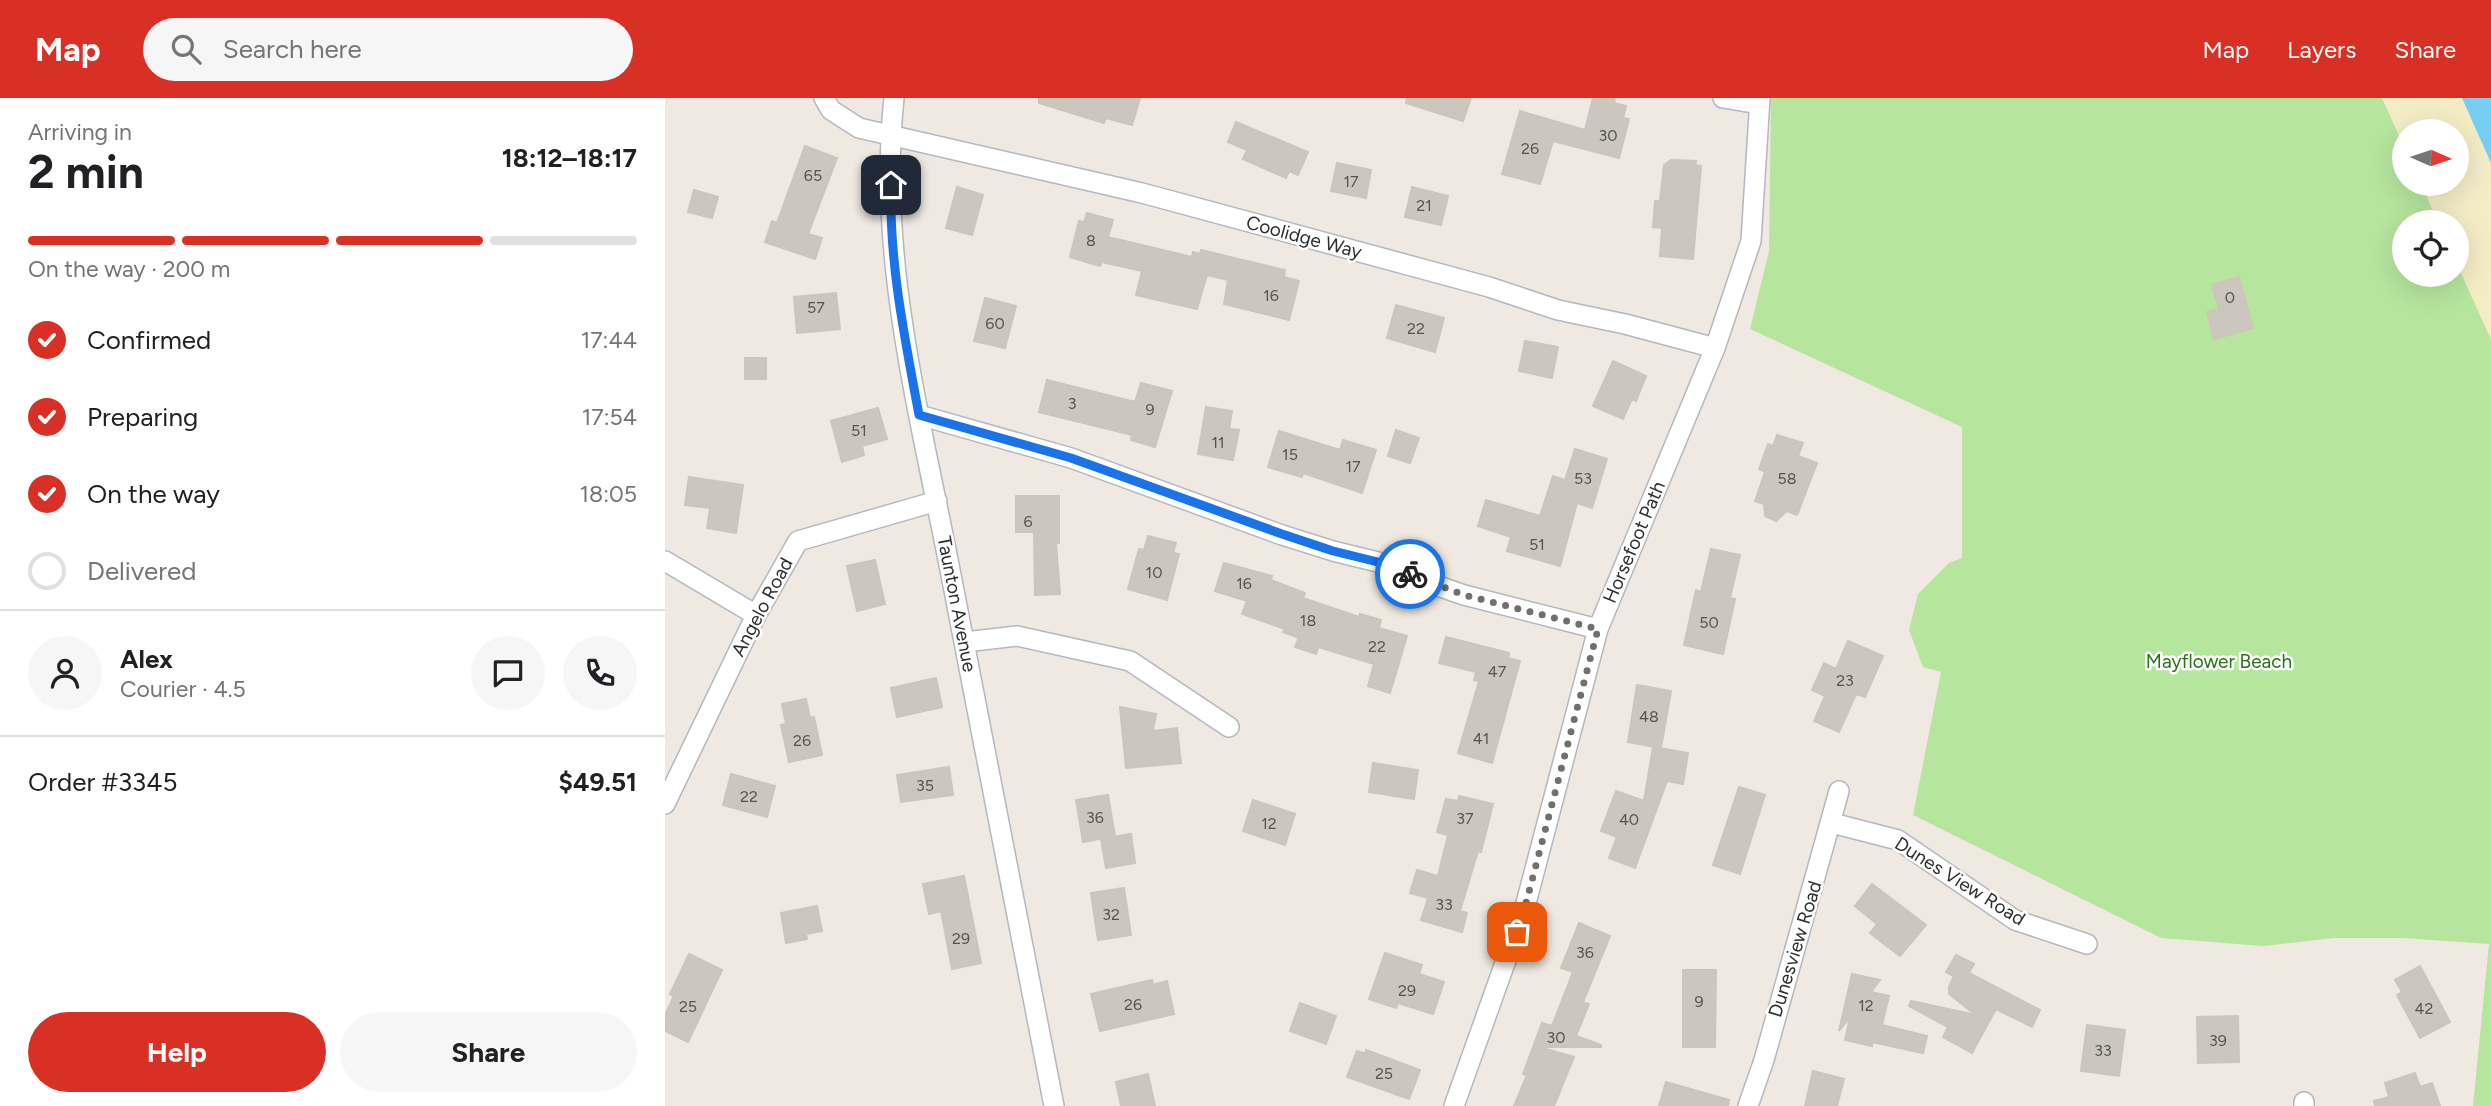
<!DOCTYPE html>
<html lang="en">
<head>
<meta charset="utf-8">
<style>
	:root { --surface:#fff; --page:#f6f6f6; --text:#202124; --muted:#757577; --line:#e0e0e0; --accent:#d93025 }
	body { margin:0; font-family:Figtree,sans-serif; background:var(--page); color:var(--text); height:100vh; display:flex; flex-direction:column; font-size:26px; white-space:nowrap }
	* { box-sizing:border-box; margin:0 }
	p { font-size:23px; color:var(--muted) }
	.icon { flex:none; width:38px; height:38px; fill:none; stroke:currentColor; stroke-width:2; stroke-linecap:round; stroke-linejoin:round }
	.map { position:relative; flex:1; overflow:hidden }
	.details { display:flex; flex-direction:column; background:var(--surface); width:665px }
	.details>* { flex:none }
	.needle { width:46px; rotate:93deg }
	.tools { position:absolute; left:1727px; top:21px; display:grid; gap:14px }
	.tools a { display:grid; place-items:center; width:77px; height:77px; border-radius:50%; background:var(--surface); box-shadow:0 7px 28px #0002; font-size:35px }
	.pin { position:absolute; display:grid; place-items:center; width:60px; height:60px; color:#fff; margin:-30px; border-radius:14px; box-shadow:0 4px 10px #0006 }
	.courier { position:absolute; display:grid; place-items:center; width:70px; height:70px; margin:-35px; border:5px solid #1a73e8; border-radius:50%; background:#fff; color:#222; box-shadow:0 2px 9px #0007 }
	.summary em { font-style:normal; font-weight:700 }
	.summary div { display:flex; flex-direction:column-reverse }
	.summary { display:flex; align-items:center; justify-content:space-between; height:119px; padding:0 28px }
	h1 { font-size:46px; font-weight:700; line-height:52px }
	.bar { display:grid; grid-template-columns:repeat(4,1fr); gap:10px 7px; align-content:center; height:84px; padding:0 28px }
	.bar i { height:9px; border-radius:5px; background:var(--line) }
	.bar .selected { background:var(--accent) }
	.bar p { grid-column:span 4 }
	.line { display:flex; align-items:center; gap:18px; padding:0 28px; border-top:2px solid var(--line) }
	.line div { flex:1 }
	.round { display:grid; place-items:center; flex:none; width:74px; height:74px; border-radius:37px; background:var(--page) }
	ol { padding:0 28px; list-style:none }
	li { display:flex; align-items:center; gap:21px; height:77px }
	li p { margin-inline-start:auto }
	li .icon { padding:7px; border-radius:50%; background:var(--accent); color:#fff; stroke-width:4 }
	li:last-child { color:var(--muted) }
	li i { width:38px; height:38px; border:4px solid var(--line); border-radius:50% }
	.action { display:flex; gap:14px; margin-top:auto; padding:14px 28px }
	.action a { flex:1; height:80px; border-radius:42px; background:var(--accent); color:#fff; font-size:28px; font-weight:700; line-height:80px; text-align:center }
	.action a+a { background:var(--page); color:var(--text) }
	header { display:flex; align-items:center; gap:42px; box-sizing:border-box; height:98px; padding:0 35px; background:var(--accent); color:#fff }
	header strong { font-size:33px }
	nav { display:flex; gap:38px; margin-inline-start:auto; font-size:24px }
	.search { width:490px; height:63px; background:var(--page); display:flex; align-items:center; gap:18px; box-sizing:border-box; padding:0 24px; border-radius:38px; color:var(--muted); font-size:26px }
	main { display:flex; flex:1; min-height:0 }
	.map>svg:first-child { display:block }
	.green { fill:#b6e59e; fill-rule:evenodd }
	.sand { fill:#f3ecc5 }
	.water { fill:#75cff0 }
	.building { fill:#cbc7bf; stroke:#cbc5ba; stroke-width:2 }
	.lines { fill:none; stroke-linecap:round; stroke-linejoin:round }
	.street-casing { stroke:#b4b7c1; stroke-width:22 }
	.street { stroke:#fff; stroke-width:19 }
	.done { stroke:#726f6d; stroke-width:7; stroke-dasharray:0 12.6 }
	.route { stroke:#1a73e8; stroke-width:9 }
	.labels { text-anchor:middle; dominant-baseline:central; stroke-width:5; stroke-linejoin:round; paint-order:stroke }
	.number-label { font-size:16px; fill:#555452 }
	.street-label { font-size:19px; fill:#2e2e2e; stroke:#fff }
	.park-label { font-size:19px; fill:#2c6e1b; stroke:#fff }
</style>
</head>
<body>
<header>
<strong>Map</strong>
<div class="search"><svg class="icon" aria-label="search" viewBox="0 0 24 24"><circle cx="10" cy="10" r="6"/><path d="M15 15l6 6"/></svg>Search here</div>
<nav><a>Map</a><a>Layers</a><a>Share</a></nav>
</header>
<main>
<section class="details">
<div class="summary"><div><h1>2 min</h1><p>Arriving in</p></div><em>18:12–18:17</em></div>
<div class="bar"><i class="selected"></i><i class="selected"></i><i class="selected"></i><i></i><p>On the way · 200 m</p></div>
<ol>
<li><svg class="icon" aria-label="check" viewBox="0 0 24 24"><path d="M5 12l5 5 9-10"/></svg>Confirmed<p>17:44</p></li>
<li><svg class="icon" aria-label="check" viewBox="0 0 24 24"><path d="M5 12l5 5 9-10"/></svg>Preparing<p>17:54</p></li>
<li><svg class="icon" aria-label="check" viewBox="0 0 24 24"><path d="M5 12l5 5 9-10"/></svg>On the way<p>18:05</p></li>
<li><i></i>Delivered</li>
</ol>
<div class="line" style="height:126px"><a class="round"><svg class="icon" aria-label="person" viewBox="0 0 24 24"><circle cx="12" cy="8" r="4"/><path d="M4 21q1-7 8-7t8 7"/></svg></a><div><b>Alex</b><p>Courier · 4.5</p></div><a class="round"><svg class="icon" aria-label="chat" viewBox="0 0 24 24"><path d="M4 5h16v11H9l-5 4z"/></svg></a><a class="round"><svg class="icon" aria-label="phone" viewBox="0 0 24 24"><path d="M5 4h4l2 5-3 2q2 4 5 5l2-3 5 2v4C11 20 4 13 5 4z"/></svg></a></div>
<div class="line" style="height:91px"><div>Order #3345</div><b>$49.51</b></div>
<div class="action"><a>Help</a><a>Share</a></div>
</section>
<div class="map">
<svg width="1826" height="1008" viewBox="0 0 1826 1008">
	<rect width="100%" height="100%" fill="#efe9e1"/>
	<path class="green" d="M1106 0H1826V1008H1808L1824 846 1738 840H1669L1598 848 1496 840 1248 717 1276 574 1258 569 1244 532 1253 496 1284 465 1297 460V329L1085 231 1104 153ZM1740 33H1792V86H1740ZM1740 124H1792V177H1740Z"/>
	<path class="sand" d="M1717 0H1826V242L1792 166V124H1773L1756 86H1792V33H1740L1739 49Z"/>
	<path class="water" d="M1797 0H1826V65Z"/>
	<path class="building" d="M374 0H475L467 27 441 20 439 25 374 5Z
		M742 0H806L798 23 741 5Z
		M928 0H950L949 5 961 8 958 20 964 21 954 60 888 43 875 86 837 76 855 13 920 32Z
		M571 24 643 54 633 77 624 73 621 80 578 61 582 52 563 44Z
		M140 48 172 60 143 136 157 140 150 161 100 144 107 123 112 125Z
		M1006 62 1031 63 1030 67 1036 68 1028 161 995 158 997 130 988 129 990 103H995L999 67Z
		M672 65 706 72 701 100 666 93Z
		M292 89 318 97 307 137 281 130Z
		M747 89 783 98 776 127 740 119Z
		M29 92 53 99 47 120 23 114Z
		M422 115 448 122 443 139 527 159 528 154 535 156 536 152 620 172 619 179 634 183 624 222 559 206 563 182 542 177 532 211 471 197 477 173 437 164 435 168 405 159 414 123 419 124Z
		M1574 179 1588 230 1549 241 1542 214 1554 211 1547 187Z
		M171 195 175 231 132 235 129 199Z
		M320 200 351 208 340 250 309 243Z
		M731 207 779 220 770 254 722 240Z
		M860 243 893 249 887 280 854 273Z
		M80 260H101V281H80Z
		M948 263 981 278 971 303 967 301 958 321 928 308Z
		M382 282 470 304 476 285 507 293 490 349 466 342 467 337 374 314Z
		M541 309 567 313 564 331 574 332 568 362 533 356Z
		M213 310 222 341 197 348 199 357 177 364 166 323Z
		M731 332 754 340 745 365 723 358Z
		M614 333 675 352 678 342 711 352 697 395 638 375 637 379 603 369Z
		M1112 337 1138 345 1133 358 1152 365 1132 417 1122 413 1111 423 1100 418 1099 406 1090 403 1100 374 1094 371 1103 346 1108 348Z
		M910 351 942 361 927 410 912 405 895 468 842 453 846 439 813 428 821 402 875 418 888 378 900 382Z
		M24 379 78 387 71 435 42 430 45 410 20 407Z
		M351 398H394V445H391L395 496 370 497 369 434H351Z
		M483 438 511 445 508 455 514 456 502 502 463 491 474 451 479 452Z
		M1046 451 1075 457 1065 500 1070 501 1058 556 1019 547 1031 492 1036 494Z
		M210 462 220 506 192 513 182 468Z
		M559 465 607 478 606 482 640 495 638 500 694 519 695 516 716 522 714 530 742 538 725 595 703 588 709 566 653 549 651 556 630 549 634 540 618 534 620 531 577 516 582 503 550 493Z
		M781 539 844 555 843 560 855 563 827 665 793 655 814 583 809 582 811 574 774 565Z
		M1183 543 1218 558 1200 599 1191 596 1174 634 1149 623 1160 598 1147 592 1159 565 1171 571Z
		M271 580 277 609 232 619 226 590Z
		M972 587 1006 593 996 650 963 644Z
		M141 601 145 620 149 619 157 657 124 664 116 627 121 626 117 606Z
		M455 609 491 616 488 633 512 630 516 665 461 670Z
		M988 649 1023 655 1018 686 1002 683 970 770 944 760 952 739 936 733 951 693 979 703Z
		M708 665 753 672 749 701 704 694Z
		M284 669 288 697 236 704 232 677Z
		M66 676 110 688 102 719 58 707Z
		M1074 689 1100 697 1075 776 1048 767Z
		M443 697 450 738 418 744 411 702Z
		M794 698 828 706 816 754 813 753 795 813 802 815 797 834 756 822 763 800 745 795 752 772 773 778 783 737 772 734 781 701 793 703Z
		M588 702 630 716 620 747 578 733Z
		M466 736 470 765 441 770 436 741Z
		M299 778 316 865 287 871 276 813 264 816 258 786Z
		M1207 786 1261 827 1235 858 1205 835 1212 826 1190 808Z
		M459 790 466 837 433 842 426 795Z
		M152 808 157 833 141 836 142 841 121 845 116 815Z
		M914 825 945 838 918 904 924 906 911 938 936 947V949H874L909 959 889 1008H849L862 977 858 976 877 925 887 928 908 874 896 870Z
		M720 855 757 867 754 876 779 884 768 916 733 905 731 910 704 901Z
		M24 856 57 872 23 944 0 933V917L9 898 5 896Z
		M1291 857 1309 866 1304 875 1375 912 1367 929 1331 911 1307 955 1278 939 1283 929 1244 908 1246 903 1311 917 1284 896V889L1289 878 1281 874Z
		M1755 868 1785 924 1755 940 1732 897 1737 894 1730 882Z
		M1018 872H1051L1050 949H1018Z
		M1187 876 1215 882 1206 894 1224 898 1217 927 1262 938 1258 955 1207 944V948L1180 942 1185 919 1174 933Z
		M487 882 488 887 502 883 509 916 435 933 426 896Z
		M635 905 671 918 661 946 625 933Z
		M1573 918 1574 964 1533 965 1532 919Z
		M1422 927 1460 932 1454 978 1416 973Z
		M701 952 755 972 744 1001 682 979 692 953 700 956Z
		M1148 973 1179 981 1172 1008H1140Z
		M1750 975 1755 989 1767 985 1775 1008H1710L1709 1003 1724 999 1720 985Z
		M483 976 490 1008H456L451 984Z
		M1001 984 1064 1002 1063 1008H994Z"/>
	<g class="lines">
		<g class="street-casing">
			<path id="street" d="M159 0 166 12 194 30 477 95 824 189 893 212 960 226 1050 250
				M229 0C212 160 255 316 285 472 321 650 355 829 389 1008
				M1058 0 1094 6
				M254 317 406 360 617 437 668 453 721 466 773 488 799 497 933 531
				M0 463 91 517
				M300 544 352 538 465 563 564 629
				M0 706 91 517 133 443 272 403
				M1167 725 1233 742 1350 822 1422 846
				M789 1008 860 809 933 531 1050 250 1086 143 1095 0
				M1083 1008 1099 962 1174 693
				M1639 1008V1004"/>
		</g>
		<use href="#street" class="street"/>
	</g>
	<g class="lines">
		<path class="done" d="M745 476 799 497 933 531 860 809 852 834"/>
		<path class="route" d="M226 87C224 165 240 241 254 317L406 360 617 436 668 453 721 466 745 476"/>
	</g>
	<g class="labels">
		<g class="number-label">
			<text x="943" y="37">30</text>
			<text x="865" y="50">26</text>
			<text x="148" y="77">65</text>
			<text x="686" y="83">17</text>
			<text x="759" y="107">21</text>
			<text x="426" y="142">8</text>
			<text x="606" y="197">16</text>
			<text x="1565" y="199">0</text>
			<text x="151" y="209">57</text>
			<text x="330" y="225">60</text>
			<text x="751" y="230">22</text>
			<text x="407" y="305">3</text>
			<text x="485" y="311">9</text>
			<text x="194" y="332">51</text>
			<text x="553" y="344">11</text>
			<text x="625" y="356">15</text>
			<text x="688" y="368">17</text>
			<text x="918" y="380">53</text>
			<text x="1122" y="380">58</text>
			<text x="363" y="423">6</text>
			<text x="872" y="446">51</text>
			<text x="489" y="474">10</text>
			<text x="579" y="485">16</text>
			<text x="643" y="522">18</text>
			<text x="1044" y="524">50</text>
			<text x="712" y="548">22</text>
			<text x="832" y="573">47</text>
			<text x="1180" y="582">23</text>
			<text x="984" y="618">48</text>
			<text x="816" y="640">41</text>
			<text x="137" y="642">26</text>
			<text x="260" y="687">35</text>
			<text x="84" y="698">22</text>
			<text x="430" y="719">36</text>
			<text x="800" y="720">37</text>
			<text x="964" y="721">40</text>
			<text x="604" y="725">12</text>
			<text x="779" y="806">33</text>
			<text x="446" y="816">32</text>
			<text x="296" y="840">29</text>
			<text x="920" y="854">36</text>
			<text x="742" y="892">29</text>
			<text x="1034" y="903">9</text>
			<text x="468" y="906">26</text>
			<text x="1201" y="907">12</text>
			<text x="23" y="908">25</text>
			<text x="1759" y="910">42</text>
			<text x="891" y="939">30</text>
			<text x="1553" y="942">39</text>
			<text x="1438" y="952">33</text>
			<text x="719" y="975">25</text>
		</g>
		<g class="street-label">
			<text transform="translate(639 139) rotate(15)">Coolidge Way</text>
			<text transform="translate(969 444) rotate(-67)">Horsefoot Path</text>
			<text transform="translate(292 506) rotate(79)">Taunton Avenue</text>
			<text transform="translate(97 509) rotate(-62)">Angelo Road</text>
			<text transform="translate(1295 783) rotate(32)">Dunes View Road</text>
			<text transform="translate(1130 851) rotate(-73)">Dunesview Road</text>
		</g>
		<g class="park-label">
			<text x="1554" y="563">Mayflower Beach</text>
		</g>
	</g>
</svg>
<div class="tools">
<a><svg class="needle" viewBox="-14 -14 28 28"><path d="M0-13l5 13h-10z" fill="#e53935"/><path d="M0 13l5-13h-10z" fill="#757577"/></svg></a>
<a><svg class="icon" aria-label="locate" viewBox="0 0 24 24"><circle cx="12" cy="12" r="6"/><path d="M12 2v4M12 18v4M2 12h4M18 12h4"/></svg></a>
</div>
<div class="pin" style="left:852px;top:834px;background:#ea580c"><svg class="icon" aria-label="bag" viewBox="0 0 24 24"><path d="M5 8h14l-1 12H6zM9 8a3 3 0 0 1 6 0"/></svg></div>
<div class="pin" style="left:226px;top:87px;background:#1f2937"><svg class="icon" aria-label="home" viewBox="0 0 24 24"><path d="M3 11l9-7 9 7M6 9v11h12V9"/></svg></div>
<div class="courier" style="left:745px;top:476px"><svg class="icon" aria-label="bike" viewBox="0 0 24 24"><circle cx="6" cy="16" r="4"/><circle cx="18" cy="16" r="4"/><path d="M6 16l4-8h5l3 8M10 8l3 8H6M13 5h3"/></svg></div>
</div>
</main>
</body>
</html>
